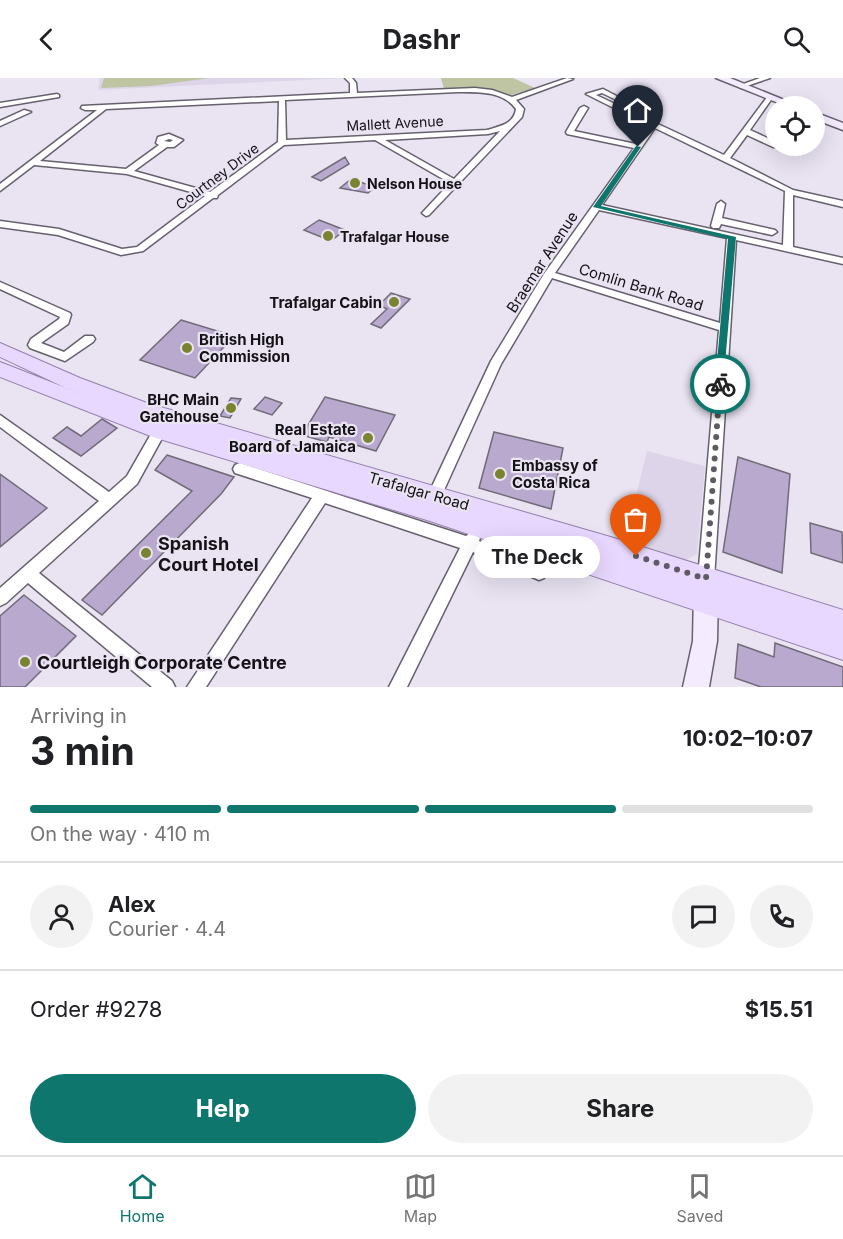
<!DOCTYPE html>
<html lang="en">
<head>
<meta charset="utf-8">
<style>
	:root { --surface:#fff; --page:#f2f2f2; --text:#202124; --muted:#757577; --line:#e0e0e0; --accent:#0f766e }
	body { margin:0; font-family:Inter,sans-serif; background:var(--page); color:var(--text); height:100vh; display:flex; flex-direction:column; font-size:22px; white-space:nowrap }
	* { box-sizing:border-box; margin:0 }
	p { font-size:20px; color:var(--muted) }
	.icon { flex:none; width:33px; height:33px; fill:none; stroke:currentColor; stroke-width:2; stroke-linecap:round; stroke-linejoin:round }
	.map { position:relative; height:609px; overflow:hidden }
	.sheet { display:flex; flex-direction:column; background:var(--surface); flex:1 }
	.sheet>* { flex:none }
	.buttons { position:absolute; left:765px; top:18px; display:grid; gap:12px }
	.buttons a { display:grid; place-items:center; width:60px; height:60px; border-radius:50%; background:var(--surface); box-shadow:0 6px 24px #0002; font-size:30px }
	.pin { position:absolute; display:grid; place-items:center; width:51px; height:51px; color:#fff; margin:-62px -26px; border-radius:50% 50% 50% 0; rotate:-45deg; box-shadow:0 0 6px #0007 }
	.pin .icon { rotate:45deg }
	.courier { position:absolute; display:grid; place-items:center; width:60px; height:60px; margin:-30px; border:4px solid #0f766e; border-radius:50%; background:#fff; color:#222; box-shadow:0 2px 8px #0007 }
	.bubble { position:absolute; height:42px; border-radius:21px; background:var(--surface); box-shadow:0 6px 24px #0002; font-size:20px; font-weight:700; line-height:42px; text-align:center }
	.head em { font-style:normal; font-weight:700 }
	.head div { display:flex; flex-direction:column-reverse }
	.head { display:flex; align-items:center; justify-content:space-between; height:102px; padding:0 30px }
	h1 { font-size:39px; font-weight:700; line-height:45px }
	.bar { display:grid; grid-template-columns:repeat(4,1fr); gap:9px 6px; align-content:center; height:72px; padding:0 30px }
	.bar i { height:8px; border-radius:4px; background:var(--line) }
	.bar .active { background:var(--accent) }
	.bar p { grid-column:span 4 }
	.line { display:flex; align-items:center; gap:15px; padding:0 30px; border-top:2px solid var(--line) }
	.line div { flex:1 }
	.round { display:grid; place-items:center; flex:none; width:63px; height:63px; border-radius:32px; background:var(--page) }
	.primary-button { display:flex; gap:12px; margin-top:auto; padding:12px 30px }
	.primary-button a { flex:1; height:69px; border-radius:36px; background:var(--accent); color:#fff; font-size:24px; font-weight:700; line-height:69px; text-align:center }
	.primary-button a+a { background:var(--page); color:var(--text) }
	header { display:flex; justify-content:space-between; align-items:center; height:78px; padding:0 30px; background:var(--surface); font-size:27px; font-weight:700 }
	.menu { display:flex; justify-content:space-around; align-items:center; height:84px; border-top:2px solid var(--line); background:var(--surface); font-size:16px; color:var(--muted) }
	.menu a { display:grid; justify-items:center; gap:3px }
	.menu .active { color:var(--accent) }
	.map>svg:first-child { display:block }
	.built { fill:#ddd4e9 }
	.green { fill:#bfc5a2 }
	.building { fill:#b9a9cf; stroke:#706b77; stroke-width:1.5 }
	.lines { fill:none; stroke-linecap:round; stroke-linejoin:round }
	.minor-casing { stroke:#67616e; stroke-width:3 }
	.secondary-casing { stroke:#67616e; stroke-width:3 }
	.primary-casing { stroke:#9480ad; stroke-width:2 }
	.minor { fill:#fff; fill-rule:evenodd }
	.secondary { fill:#f4ebff; fill-rule:evenodd }
	.primary { fill:#e8d7fe; fill-rule:evenodd }
	.route { fill:#0f766e }
	.done { stroke:#5f5b64; stroke-width:6; stroke-dasharray:0 10.8 }
	.poi-dot { fill:#798330; stroke:#e9e3f2; stroke-width:2 }
	.labels { text-anchor:middle; dominant-baseline:central; stroke-width:4.5; stroke-linejoin:round; paint-order:stroke }
	.far-street-label { font-size:14px; fill:#151217; stroke:#e9e3f2 }
	.far-poi-label { font-size:14px; font-weight:bold; fill:#151217; stroke:#e9e3f2; text-anchor:start }
	.street-label { font-size:15px; fill:#151217; stroke:#e9e3f2 }
	.poi-label { font-size:15px; font-weight:bold; fill:#151217; stroke:#e9e3f2; text-anchor:end }
	.near-poi-label { font-size:18px; font-weight:bold; fill:#151217; stroke:#e9e3f2; text-anchor:start }
</style>
</head>
<body>
<header><svg class="icon" aria-label="back" viewBox="0 0 24 24"><path d="M15 5l-7 7 7 7"/></svg>Dashr<svg class="icon" aria-label="search" viewBox="0 0 24 24"><circle cx="10" cy="10" r="6"/><path d="M15 15l6 6"/></svg></header>
<div class="map">
<svg width="843" height="609" viewBox="0 0 843 609">
	<rect width="100%" height="100%" fill="#e9e3f2"/>
	<path class="built" d="M100 0H344L98 12Z
		M647 373 705 388 697 476 684 483 624 467Z"/>
	<path class="green" d="M104 0H210L151 8 101 10Z
		M441 0H513L535 10 511 17 479 10 444 11Z"/>
	<path class="building" d="M345 79 349 86 321 103 312 99Z
		M351 101 375 109 368 115 340 110Z
		M319 142 345 152 331 163 304 152Z
		M391 215 410 221 381 250 371 246 387 231 379 227Z
		M181 242 234 258 195 300 140 282Z
		M265 319 282 325 272 337 254 331Z
		M325 319 395 337 376 373 329 359 327 364 302 357Z
		M231 320 241 321 230 340 220 338Z
		M102 341 117 350 81 378 53 360 67 349 81 358Z
		M494 354 563 370 551 431 479 410Z
		M167 377 234 399 221 416 102 537 82 522 192 413 155 392Z
		M738 379 790 396 782 495 723 474Z
		M0 396 47 430 0 469Z
		M810 445 842 454 843 485 811 475Z
		M24 517 76 558 25 609H0V538Z
		M775 565 843 589V609H761L735 600 738 566 774 579Z"/>
	<g class="lines">
		<g class="minor-casing">
			<path id="minor" d="M345 0H352L356 5 357 15 475 10 492 12 512 19 567 0 573 1 516 22 524 31 522 39 429 137 426 138 422 135 450 105 375 62 284 67 218 117 217 120H213L143 173 121 177 58 157 0 149V143L59 151 122 171 137 169 205 118 127 96 34 87 0 113V106L97 32H85L81 30 82 28 350 15V5ZM458 14C479 14 503 13 516 31 514 46 500 48 487 52L286 62 285 22ZM279 23 278 64 210 114 134 93 167 69H174L183 62 169 56 158 59 156 65 159 67 126 91 40 83 106 31ZM500 53 454 101 385 62 488 56ZM169 61 173 62 170 64 164 63Z
				M760 0H770L741 10 738 8Z
				M603 11 630 25 627 27 602 15 596 17 724 77 768 18H772L773 19 750 52 776 64V68H780L773 69 747 57 730 80 793 112 843 123V129L793 117V169L843 180V186L736 162 714 501 711 506 706 508 701 506 698 501 719 252 552 200 501 286 440 421 435 423 430 421 428 417 491 283 544 196 634 70 567 56 566 54 580 30 584 28 588 30 574 53 636 66 650 48 586 16ZM655 50 785 113 783 167 602 127ZM599 132 727 160 720 245 555 195Z
				M57 16 59 17V19L0 29V25Z
				M24 32 31 34 0 48V43Z
				M721 123 725 126 722 140 775 152 777 154 772 157 721 146 719 150H713L711 148 717 126Z
				M0 204 70 235 71 237 68 246 41 265 64 274 85 258H93L95 261 93 264 65 283 30 270 28 267 31 261 59 241 60 239 0 211Z
				M0 337 109 414 127 398 155 349H165L166 353 137 406 39 495 172 603 175 609H152L28 505 6 525 0 528V510L99 423 0 349Z
				M240 385 466 458 473 453 478 455 480 460 479 463 544 490 547 495 544 500 539 502 473 474 407 609H389L460 470 325 425 206 609H187L312 420 235 395 233 391 235 387Z"/>
		</g>
		<g class="secondary-casing">
			<path id="secondary" d="M716 0H730L799 28H786Z
				M814 34 843 45V52L814 41Z
				M706 500 714 503 718 511 717 563 709 609H683L693 563 694 511 698 503Z"/>
		</g>
		<g class="primary-casing">
			<path id="primary" d="M0 265 80 300 147 325 614 460 843 532V582L430 443 153 359 0 299V284L112 328 66 310 0 279Z"/>
		</g>
		<use href="#minor" class="minor"/>
		<use href="#secondary" class="secondary"/>
		<use href="#primary" class="primary"/>
	</g>
	<path class="route" d="M636 68 641 69 601 128 736 159 723 309 715 306 728 161 593 129Z"/>
	<g class="lines">
		<path class="done" d="M636 478 706 501 720 306"/>
	</g>
	<g class="poi-dot">
		<circle cx="355" cy="105" r="6"/>
		<circle cx="328" cy="158" r="6"/>
		<circle cx="394" cy="224" r="6"/>
		<circle cx="187" cy="270" r="6"/>
		<circle cx="231" cy="330" r="6"/>
		<circle cx="368" cy="360" r="6"/>
		<circle cx="500" cy="396" r="6"/>
		<circle cx="146" cy="475" r="6"/>
		<circle cx="25" cy="584" r="6"/>
	</g>
	<g class="labels">
		<g class="far-street-label">
			<text transform="translate(395 45) rotate(-3)">Mallett Avenue</text>
			<text transform="translate(217 98) rotate(-37)">Courtney Drive</text>
		</g>
		<g class="far-poi-label">
			<text x="367" y="105">Nelson House</text>
			<text x="340" y="158">Trafalgar House</text>
		</g>
		<g class="street-label">
			<text transform="translate(542 184) rotate(-57)">Braemar Avenue</text>
			<text transform="translate(641 209) rotate(17)">Comlin Bank Road</text>
			<text transform="translate(419 413) rotate(16)">Trafalgar Road</text>
		</g>
		<g class="poi-label">
			<text x="382" y="224">Trafalgar Cabin</text>
			<text x="199" y="261" text-anchor="start">British High<tspan x="199" dy="17">Commission</tspan></text>
			<text x="219" y="321">BHC Main<tspan x="219" dy="17">Gatehouse</tspan></text>
			<text x="356" y="351">Real Estate<tspan x="356" dy="17">Board of Jamaica</tspan></text>
			<text x="512" y="387" text-anchor="start">Embassy of<tspan x="512" dy="17">Costa Rica</tspan></text>
		</g>
		<g class="near-poi-label">
			<text x="158" y="465">Spanish<tspan x="158" dy="21">Court Hotel</tspan></text>
			<text x="37" y="584">Courtleigh Corporate Centre</text>
		</g>
	</g>
</svg>
<div class="buttons">
<a><svg class="icon" aria-label="locate" viewBox="0 0 24 24"><circle cx="12" cy="12" r="6"/><path d="M12 2v4M12 18v4M2 12h4M18 12h4"/></svg></a>
</div>
<div class="pin" style="left:636px;top:478px;background:#ea580c"><svg class="icon" aria-label="bag" viewBox="0 0 24 24"><path d="M5 8h14l-1 12H6zM9 8a3 3 0 0 1 6 0"/></svg></div>
<div class="pin" style="left:638px;top:69px;background:#1f2937"><svg class="icon" aria-label="home" viewBox="0 0 24 24"><path d="M3 11l9-7 9 7M6 9v11h12V9"/></svg></div>
<div class="courier" style="left:720px;top:306px"><svg class="icon" aria-label="bike" viewBox="0 0 24 24"><circle cx="6" cy="16" r="4"/><circle cx="18" cy="16" r="4"/><path d="M6 16l4-8h5l3 8M10 8l3 8H6M13 5h3"/></svg></div>
<div class="bubble" style="left:474px;top:458px;width:126px">The Deck</div>
</div>
<section class="sheet">
<div class="head"><div><h1>3 min</h1><p>Arriving in</p></div><em>10:02–10:07</em></div>
<div class="bar"><i class="active"></i><i class="active"></i><i class="active"></i><i></i><p>On the way · 410 m</p></div>
<div class="line" style="height:108px"><a class="round"><svg class="icon" aria-label="person" viewBox="0 0 24 24"><circle cx="12" cy="8" r="4"/><path d="M4 21q1-7 8-7t8 7"/></svg></a><div><b>Alex</b><p>Courier · 4.4</p></div><a class="round"><svg class="icon" aria-label="chat" viewBox="0 0 24 24"><path d="M4 5h16v11H9l-5 4z"/></svg></a><a class="round"><svg class="icon" aria-label="phone" viewBox="0 0 24 24"><path d="M5 4h4l2 5-3 2q2 4 5 5l2-3 5 2v4C11 20 4 13 5 4z"/></svg></a></div>
<div class="line" style="height:78px"><div>Order #9278</div><b>$15.51</b></div>
<div class="primary-button"><a>Help</a><a>Share</a></div>
</section>
<nav class="menu">
<a class="active"><svg class="icon" aria-label="home" viewBox="0 0 24 24"><path d="M3 11l9-7 9 7M6 9v11h12V9"/></svg>Home</a>
<a><svg class="icon" aria-label="map" viewBox="0 0 24 24"><path d="M3 6l6-2 6 2 6-2v14l-6 2-6-2-6 2zM9 4v14M15 6v14"/></svg>Map</a>
<a><svg class="icon" aria-label="saved" viewBox="0 0 24 24"><path d="M7 4h10v16l-5-4-5 4z"/></svg>Saved</a>
</nav>
</body>
</html>
